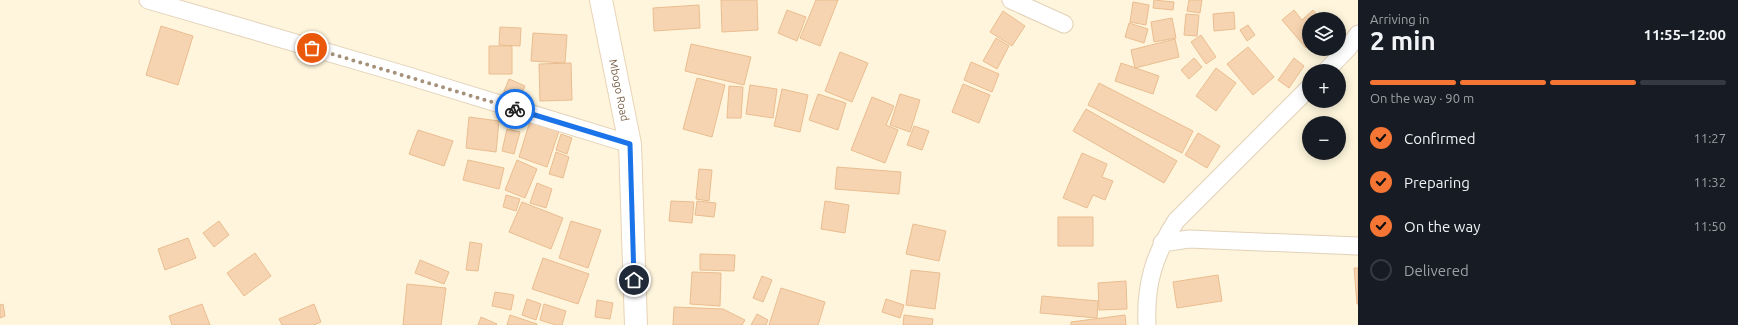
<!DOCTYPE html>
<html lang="en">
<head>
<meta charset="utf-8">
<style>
	:root { --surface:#171b24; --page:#20242c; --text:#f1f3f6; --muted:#9ea1a6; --line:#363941; --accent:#f57534 }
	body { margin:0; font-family:Ubuntu,sans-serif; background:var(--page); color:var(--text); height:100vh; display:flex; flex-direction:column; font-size:15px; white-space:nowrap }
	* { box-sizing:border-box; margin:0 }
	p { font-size:13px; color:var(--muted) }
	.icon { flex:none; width:22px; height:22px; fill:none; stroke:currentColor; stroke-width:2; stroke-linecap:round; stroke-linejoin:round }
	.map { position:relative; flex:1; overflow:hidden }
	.drawer { display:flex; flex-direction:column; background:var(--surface); width:380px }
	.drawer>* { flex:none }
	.tools { position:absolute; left:1302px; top:12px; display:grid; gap:8px }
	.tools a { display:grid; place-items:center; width:44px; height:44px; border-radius:50%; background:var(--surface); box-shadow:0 2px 10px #0003; font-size:20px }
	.pin { position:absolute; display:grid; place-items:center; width:34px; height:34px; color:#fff; margin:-17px; border:2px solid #fff; border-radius:50%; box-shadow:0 1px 4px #0007 }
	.courier { position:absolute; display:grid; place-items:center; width:40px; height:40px; margin:-20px; border:3px solid #1a73e8; border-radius:50%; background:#fff; color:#222; box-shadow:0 1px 5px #0007 }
	.overview em { font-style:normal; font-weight:700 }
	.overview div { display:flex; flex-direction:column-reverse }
	.overview { display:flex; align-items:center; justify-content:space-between; height:68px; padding:0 12px }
	h1 { font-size:26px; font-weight:700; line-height:30px }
	.bar { display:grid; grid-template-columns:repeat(4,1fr); gap:6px 4px; align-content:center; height:48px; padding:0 12px }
	.bar i { height:5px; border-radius:3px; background:var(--line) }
	.bar .on { background:var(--accent) }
	.bar p { grid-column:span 4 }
	ol { padding:0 12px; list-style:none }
	li { display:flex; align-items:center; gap:12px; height:44px }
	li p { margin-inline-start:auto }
	li .icon { padding:4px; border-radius:50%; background:var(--accent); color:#111; stroke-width:4 }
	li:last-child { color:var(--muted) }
	li i { width:22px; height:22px; border:2px solid var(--line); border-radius:50% }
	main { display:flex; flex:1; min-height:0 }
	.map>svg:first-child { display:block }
	.building { fill:#f6d4b1; stroke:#eabd90 }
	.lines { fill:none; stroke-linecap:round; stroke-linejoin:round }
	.minor-casing { stroke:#e2d1b8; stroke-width:19 }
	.secondary-casing { stroke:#e8d3b5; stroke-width:24 }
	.minor { stroke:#fff; stroke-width:17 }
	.secondary { stroke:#fff; stroke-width:22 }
	.done { stroke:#a59179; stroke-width:4; stroke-dasharray:0 7.2 }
	.route { stroke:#1a73e8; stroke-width:5 }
	.labels { text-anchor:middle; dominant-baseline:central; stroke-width:3; stroke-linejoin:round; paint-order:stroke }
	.street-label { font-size:11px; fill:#755b43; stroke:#fff7e4 }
</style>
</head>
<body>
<main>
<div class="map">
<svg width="1358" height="325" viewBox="0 0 1358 325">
	<rect width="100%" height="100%" fill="#fef5dc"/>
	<path class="building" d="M721 0H757L758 30 722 32Z
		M816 0H838L820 46 800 38Z
		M1154 0 1174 2 1173 10 1153 8Z
		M1189 0H1202L1200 13 1187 11Z
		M1133 2 1149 5 1146 25 1130 22Z
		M699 5 700 28 654 31 653 8Z
		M787 10 806 17 797 41 778 33Z
		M1294 10 1302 20 1313 10 1320 19H1309V46L1306 48 1282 20Z
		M1003 11 1025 26 1012 46 990 32Z
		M1234 12 1235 29 1214 31 1213 14Z
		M1186 14 1199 15 1197 36 1184 35Z
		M1172 18 1176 38 1154 42 1151 22Z
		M1129 23 1148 29 1144 43 1125 37Z
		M1248 25 1255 35 1247 41 1240 30Z
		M161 26 193 36 178 85 146 75Z
		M500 27 521 28 520 46 499 45Z
		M533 33 567 35 565 63 531 61Z
		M1201 35 1216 57 1206 64 1191 42Z
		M996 38 1009 46 997 69 983 61Z
		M1175 39 1179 57 1135 68 1131 50Z
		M691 44 751 57 744 85 685 71Z
		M489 46H512V74H489Z
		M1248 47 1274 77 1253 95 1227 64Z
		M840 52 868 63 852 102 825 91Z
		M1194 58 1202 67 1189 79 1181 70Z
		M1294 58 1304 66 1289 88 1278 80Z
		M971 62 999 74 992 92 964 80Z
		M571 63 572 100 540 101 539 64Z
		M1121 63 1159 76 1153 94 1115 81Z
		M1216 68 1236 83 1216 111 1196 96Z
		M697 78 725 85 712 137 683 129Z
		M509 79 525 86 518 101 503 94Z
		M1099 83 1193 131 1182 153 1088 105Z
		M963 84 990 95 979 123 952 112Z
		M750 85 777 89 773 118 746 114Z
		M729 86 743 87 741 118H727Z
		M782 89 808 95 800 132 774 126Z
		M818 94 846 103 838 130 809 120Z
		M900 94 920 100 910 132 890 125Z
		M872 97 894 106 886 125 898 130 885 163 851 150Z
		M1086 109 1177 161 1164 183 1073 131Z
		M469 117 499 121 496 152 466 148Z
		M531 118 560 128 547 167 519 157Z
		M914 126 929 131 922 150 907 145Z
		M507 129 520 132 514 154 502 151Z
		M418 130 453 141 444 166 409 154Z
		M1198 133 1220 146 1207 168 1185 155Z
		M561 134 572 138 567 154 556 150Z
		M556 152 569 157 563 178 549 174Z
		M1082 153 1107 164 1102 177 1113 181 1105 200 1093 195 1087 208 1063 198Z
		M468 160 504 168 499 189 463 180Z
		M517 160 537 169 525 198 505 190Z
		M837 167 901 172 899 194 835 189Z
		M699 169 712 170 709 201 696 199Z
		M537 183 552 189 546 208 530 203Z
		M506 195 520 199 516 211 503 207Z
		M671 201 694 202 692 223 669 221Z
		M697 201 716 203 714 217 695 215Z
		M825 201 849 205 845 233 821 229Z
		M522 202 563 218 551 249 509 232Z
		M1058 217H1093V246H1058Z
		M219 221 229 235 214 247 203 233Z
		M571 221 601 230 588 268 559 258Z
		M913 224 946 231 939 261 906 254Z
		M188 238 196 258 165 270 158 249Z
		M470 242 482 244 478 271 466 270Z
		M255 253 271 276 244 296 227 273Z
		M700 254 735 255 734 271 700 270Z
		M543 258 589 274 578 304 532 289Z
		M420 260 449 272 444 284 415 273Z
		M1354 268H1358V304H1357Z
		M911 270 940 273 935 309 906 305Z
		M692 272 721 273 720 306 690 304Z
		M1218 275 1222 301 1177 308 1173 282Z
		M762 276 772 280 763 302 753 298Z
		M1126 281 1127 309 1099 310 1098 283Z
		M407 284 446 288 441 325H403Z
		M781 288 825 302 818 325H769Z
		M495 292 514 295 511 310 492 306Z
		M1042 296 1098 301 1097 318 1040 313Z
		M527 299 541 304 536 320 522 315Z
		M886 299 904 305 900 318 882 312Z
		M597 300 613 303 610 319 595 317Z
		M3 304 5 316 0 318V305Z
		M202 304 210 325H172L169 316Z
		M314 304 321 322 314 325H282L279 319Z
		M544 304 566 311 562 325H556L540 320Z
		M674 307 723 309 745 320 742 325H673Z
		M757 314 768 320 766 325H751Z
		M510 315 537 324V325H507Z
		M904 315 933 319 932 325H903Z
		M1125 315 1126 325H1071V322Z
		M481 317 497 324 496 325H478Z"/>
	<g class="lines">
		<g class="minor-casing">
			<path id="minor" d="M148 0 402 74 630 144
				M1011 0 1064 24
				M1326 71 1349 47 1358 34
				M1162 243 1189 239 1358 246
				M1147 325C1145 285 1154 255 1176 221L1309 88"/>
		</g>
		<g class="secondary-casing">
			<g id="secondary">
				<path id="s1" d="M601 0 630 144 636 325"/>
			</g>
		</g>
		<use href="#minor" class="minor"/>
		<use href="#secondary" class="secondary"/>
	</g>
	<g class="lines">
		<path class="done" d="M312 48 515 109"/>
		<path class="route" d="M515 109 630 144 634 280"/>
	</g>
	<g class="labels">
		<g class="street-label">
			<text stroke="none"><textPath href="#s1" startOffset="92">Mbogo Road</textPath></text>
		</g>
	</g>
</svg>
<div class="tools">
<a><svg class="icon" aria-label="layers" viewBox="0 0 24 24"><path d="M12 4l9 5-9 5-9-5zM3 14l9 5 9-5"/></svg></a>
<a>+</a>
<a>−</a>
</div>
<div class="pin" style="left:312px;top:48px;background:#ea580c"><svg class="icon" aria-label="bag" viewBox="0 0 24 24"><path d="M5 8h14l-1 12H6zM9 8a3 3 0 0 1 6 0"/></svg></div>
<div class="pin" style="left:634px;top:280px;background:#1f2937"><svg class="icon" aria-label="home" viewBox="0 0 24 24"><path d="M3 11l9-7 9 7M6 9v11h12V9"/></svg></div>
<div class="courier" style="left:515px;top:109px"><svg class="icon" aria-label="bike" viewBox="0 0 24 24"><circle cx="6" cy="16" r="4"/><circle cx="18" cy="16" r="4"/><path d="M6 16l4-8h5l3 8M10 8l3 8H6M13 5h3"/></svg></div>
</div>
<section class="drawer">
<div class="overview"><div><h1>2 min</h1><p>Arriving in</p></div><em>11:55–12:00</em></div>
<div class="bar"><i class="on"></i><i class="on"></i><i class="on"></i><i></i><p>On the way · 90 m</p></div>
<ol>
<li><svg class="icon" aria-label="check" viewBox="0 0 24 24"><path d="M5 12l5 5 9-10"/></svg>Confirmed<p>11:27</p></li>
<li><svg class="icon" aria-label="check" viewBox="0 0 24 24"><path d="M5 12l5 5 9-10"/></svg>Preparing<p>11:32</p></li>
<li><svg class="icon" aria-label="check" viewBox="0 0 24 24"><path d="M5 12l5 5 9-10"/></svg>On the way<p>11:50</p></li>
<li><i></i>Delivered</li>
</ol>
</section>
</main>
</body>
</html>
